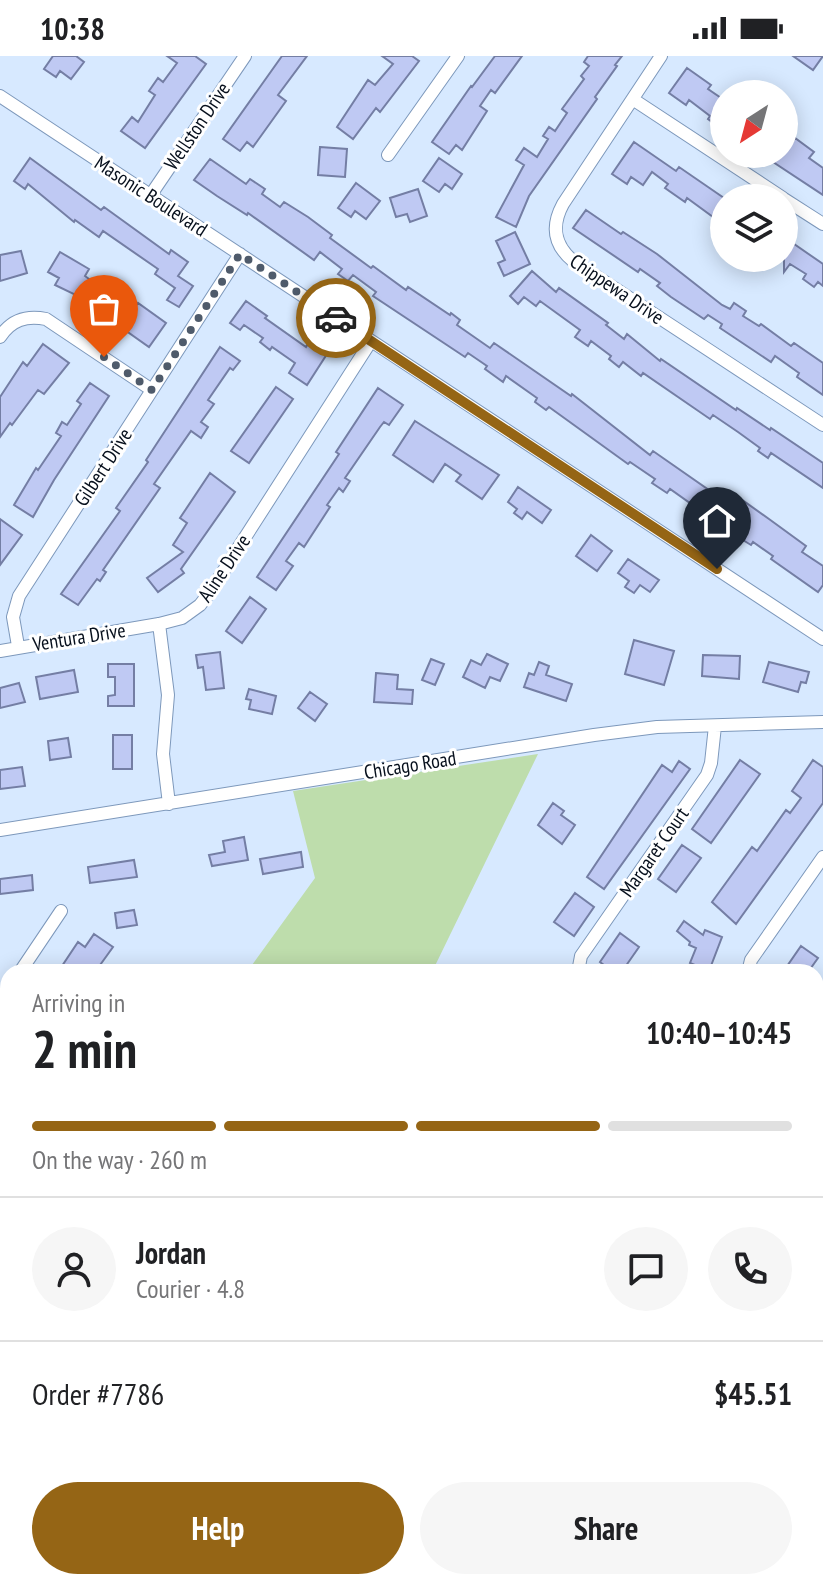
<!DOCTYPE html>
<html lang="en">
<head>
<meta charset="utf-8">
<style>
	:root { --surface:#fff; --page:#f6f6f6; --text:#202124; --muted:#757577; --line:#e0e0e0; --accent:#956515 }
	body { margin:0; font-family:"PT Sans Narrow",sans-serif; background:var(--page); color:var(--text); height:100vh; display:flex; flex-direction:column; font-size:30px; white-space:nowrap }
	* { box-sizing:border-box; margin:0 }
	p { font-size:26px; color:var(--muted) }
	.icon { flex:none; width:44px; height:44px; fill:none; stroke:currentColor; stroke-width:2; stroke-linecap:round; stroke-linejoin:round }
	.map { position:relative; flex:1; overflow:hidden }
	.sheet { position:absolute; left:0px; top:908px; width:824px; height:626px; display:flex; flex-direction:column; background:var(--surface); border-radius:24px 24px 0 0; box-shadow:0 4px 20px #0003 }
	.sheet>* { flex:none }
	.needle { width:52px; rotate:216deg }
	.controls { position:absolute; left:710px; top:24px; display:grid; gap:16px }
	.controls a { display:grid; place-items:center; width:88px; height:88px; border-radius:50%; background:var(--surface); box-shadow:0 4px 20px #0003; font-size:40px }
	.pin { position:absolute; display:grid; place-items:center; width:68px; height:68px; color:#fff; margin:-82px -34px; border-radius:50% 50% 50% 0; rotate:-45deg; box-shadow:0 0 8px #0007 }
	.pin .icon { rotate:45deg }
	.courier { position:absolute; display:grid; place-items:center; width:80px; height:80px; margin:-40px; border:6px solid #956515; border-radius:50%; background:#fff; color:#222; box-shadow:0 2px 10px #0007 }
	.headline em { font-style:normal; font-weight:600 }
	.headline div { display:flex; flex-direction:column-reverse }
	.headline { display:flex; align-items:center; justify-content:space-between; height:136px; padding:0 32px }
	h1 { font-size:52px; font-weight:600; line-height:60px }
	.bar { display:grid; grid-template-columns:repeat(4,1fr); gap:12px 8px; align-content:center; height:96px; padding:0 32px }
	.bar i { height:10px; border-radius:6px; background:var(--line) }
	.bar .on { background:var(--accent) }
	.bar p { grid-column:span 4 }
	.line { display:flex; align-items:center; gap:20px; padding:0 32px; border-top:2px solid var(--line) }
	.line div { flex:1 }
	.round { display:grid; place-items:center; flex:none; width:84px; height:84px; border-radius:42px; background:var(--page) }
	.action { display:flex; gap:16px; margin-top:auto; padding:16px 32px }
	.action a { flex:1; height:92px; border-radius:48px; background:var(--accent); color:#fff; font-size:32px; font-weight:600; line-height:92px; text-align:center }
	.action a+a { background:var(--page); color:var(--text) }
	.status { display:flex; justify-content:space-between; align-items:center; height:56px; padding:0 40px; background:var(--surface); direction:ltr }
	.status svg { height:22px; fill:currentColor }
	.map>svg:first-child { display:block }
	.built { fill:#c1ddff }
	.green { fill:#beddac }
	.building { fill:#bfc9f3; stroke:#747ea4; stroke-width:2 }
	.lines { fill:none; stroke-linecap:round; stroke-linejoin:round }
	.minor-casing { stroke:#7d98bb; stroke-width:14 }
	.minor { stroke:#fff; stroke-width:12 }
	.done { stroke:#4f5b6b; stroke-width:8; stroke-dasharray:0 14.4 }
	.route { stroke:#956515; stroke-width:10 }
	.labels { text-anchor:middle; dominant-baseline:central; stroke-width:6; stroke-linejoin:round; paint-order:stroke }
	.street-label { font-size:20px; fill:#060f1c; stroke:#fff }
</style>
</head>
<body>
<div class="status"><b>10:38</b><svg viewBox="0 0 49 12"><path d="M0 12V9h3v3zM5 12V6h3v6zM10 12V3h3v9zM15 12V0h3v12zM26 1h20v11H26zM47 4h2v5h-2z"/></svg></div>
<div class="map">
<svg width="823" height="1533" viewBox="0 0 823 1533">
	<rect width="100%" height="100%" fill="#d7e9ff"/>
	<path class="built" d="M816 1361 823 1366V1533H103L108 1526H816Z"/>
	<path class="green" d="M538 698 432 916H247L315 822 293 735Z"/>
	<path class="building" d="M53 0H76L84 6 71 23 60 15 56 21 44 13Z
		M167 0H195L206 8 145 92 121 75 132 61 138 66 155 39 149 35 158 22 163 26 177 7Z
		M282 0H307L278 39 286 45 253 91 247 86 240 95 223 83Z
		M382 0H412L419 5 380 56 376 52 353 83 337 71 368 24 375 29 393 8Z
		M495 0H522L495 37 491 34 480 50 487 55 462 94 456 89 449 98 432 86 471 30 472 31Z
		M588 0H622L615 9 617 10 595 41 597 43 529 140 516 171 496 161 524 109 516 104 524 92 537 101 548 83 543 80 549 71 555 75 567 57 562 53 584 23 581 20 589 10 584 6Z
		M793 0H823L813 14Z
		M687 12 711 29 708 33 724 44V75L708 63 710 60 689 44 686 49 669 37Z
		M784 82 792 87 795 82 814 96 809 102 823 112V139L770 104 774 98H784Z
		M634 86 676 115 679 111 724 142V169L687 142 685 146 665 132 668 128 652 116 643 129 631 121 627 128 612 118Z
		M320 91 347 93 345 121 318 119Z
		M30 102 101 154 104 151 169 198 171 194 188 206 178 220 193 230 179 251 167 244 175 232 155 218 158 213 103 175 99 181 75 164 74 166 28 128 25 133 14 125Z
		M439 102 462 118 452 133 445 128 439 136 423 125Z
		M210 103 246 128 250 123 265 133 262 138 280 151 284 146 308 161 332 179 330 182 371 212 373 210 406 234 408 231 450 259 451 257 460 264 457 269 490 292 494 287 571 340 572 338 650 399 653 395 732 450 738 441 769 463 806 490 802 496 823 510V529L818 536 771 503 773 500 753 486 751 489 738 481 745 470 718 452 711 462 670 433 667 437 652 427 655 423 630 406 628 408 549 351 546 354 535 346 537 342 506 320 503 326 485 313 487 310 468 297 465 301 373 240 376 236 353 219 348 225 338 218 342 213 320 196 314 204 248 157 247 159 217 140 194 124Z
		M356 127 380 145 366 163 355 155 351 161 338 152Z
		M418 133 427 160 410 166 407 158 396 161 390 142Z
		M586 154 621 178 623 176 657 198 722 249 730 253 734 247 746 255 743 260 759 270 761 268 791 290 794 287 823 307V339L797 321 799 317 775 300 771 306 720 272 722 268 708 259 704 263 671 241 657 230 660 227 640 213 638 216 573 172Z
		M515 176 530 208 504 220 498 207 505 204 496 185Z
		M784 181 823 208V230L818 226 814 231 803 223 806 218 790 208 784 216Z
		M21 195 27 217 0 225V199Z
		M60 196 89 213 85 220 132 255 138 247 166 267 149 291 74 238 55 229 59 222 48 216Z
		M532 215 556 236 559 232 608 267 606 269 624 283 627 278 660 305 661 303 736 354 737 352 770 374 771 372 823 407V432L771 397 768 402 758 395 760 392 738 376 713 359 710 363 643 317 641 320 623 306 619 311 609 303 611 300 591 285 588 290 575 281 580 274 540 245 536 250 524 241 518 248 510 240Z
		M246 245 267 260 265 262 306 291 309 286 327 298 307 329 289 317 295 307 272 291 270 294 260 286 263 282 244 269 240 274 230 267Z
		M43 288 69 307 44 338 38 334 12 369 10 367 0 381V341L23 306 27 310Z
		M220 291 240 305 233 314 230 312 208 344 214 348 201 366 208 371 201 382 191 375 154 428 160 432 103 514 106 516 100 525 97 523 78 549 61 538 120 455 116 452 148 406 146 404Z
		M90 327 109 340 54 424 33 461 14 449 36 412 38 414 61 380 56 377 62 366 67 369 81 348 77 345Z
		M276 331 293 343 249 407 231 395Z
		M378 332 403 349 389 369 384 366 380 371 345 422 350 425 343 436 339 432 327 449 330 451 304 491 299 487 286 505 293 510 276 534 257 521 339 398 336 396Z
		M415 365 499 419 482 443 456 425 461 419 445 408 433 426 393 399Z
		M210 417 235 436 181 513 184 517 158 536 147 522 183 496 173 489 187 467 180 462Z
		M518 431 551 454 542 467 527 456 522 463 514 457 517 453 508 446Z
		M0 463 22 479 0 509Z
		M591 479 612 495 597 515 576 500Z
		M628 503 659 524 650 536 640 529 634 537 625 531 629 525 618 517Z
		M250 541 266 553 242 587 226 575Z
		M634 584 674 595 664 629 625 618Z
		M220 596 224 632 206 634 203 611 198 612 196 599Z
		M487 598 508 608 500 625 490 621 485 632 463 621 471 604 481 609Z
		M703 599 740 600 739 623 702 620Z
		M431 603 444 608 435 629 422 624Z
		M539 606 549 610 546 619 572 628 566 645 524 631 529 617 534 619Z
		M769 606 809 616 806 627 801 626 798 636 763 626Z
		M108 608H134V650H108V640L115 639V621H108Z
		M74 614 78 636 40 643 36 621Z
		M376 617 398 619 397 633 413 634 412 648 374 646Z
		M19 627 25 646 0 652V632Z
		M249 633 276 640 272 658 249 653 251 644 246 643Z
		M310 636 327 648 315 665 298 652Z
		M113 679H132V713H113Z
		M68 682 71 701 50 704 48 685Z
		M740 704 760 718 711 787 692 773Z
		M813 704 823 711V747L736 868 712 846 752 791 757 795 786 754 790 757 801 742 792 735Z
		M679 705 690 713 604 833 587 821 662 709 672 716Z
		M22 711 25 730 0 733V714Z
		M553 747 564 755 561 759 575 769 562 788 538 769Z
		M244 781 248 804 212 810 209 799 225 796 223 785Z
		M682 789 701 802 676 836 658 823Z
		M301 796 303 811 263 818 260 803Z
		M134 804 137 821 90 827 88 811Z
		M32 819 33 834 0 838V823Z
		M575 837 594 851 574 880 554 866Z
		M134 854 137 869 117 872 115 857Z
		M684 865 703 879 705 874 722 881 709 915 690 907 696 892 689 889 690 886 677 875Z
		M620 877 639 891 623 914 618 911 613 916 600 906Z
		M94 878 113 891 95 916H58L78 886 85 891Z
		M801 890 818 902 808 916H783Z"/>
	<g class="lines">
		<g class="minor-casing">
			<path id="minor" d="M661 0 563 148C551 170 554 189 573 205L823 369
				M0 40 823 583
				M634 44 783 142
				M388 99 458 0
				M150 140 245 0
				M784 143 823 168
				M0 281C11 264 26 259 46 263L152 334
				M159 568 168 639 163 698 169 748
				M18 590 13 561 19 540 240 198
				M0 595 159 568 182 562 200 549 210 536 371 285
				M0 774 594 679 657 671 823 666
				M20 916 61 855
				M578 916 581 900 707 719 711 707 715 670
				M748 916 751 904 823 801
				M0 945 8 933
				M816 990 823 995
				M816 1396 823 1400
				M533 1533 537 1526"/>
		</g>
		<use href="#minor" class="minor"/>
	</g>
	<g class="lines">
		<path class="done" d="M104 301 152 334 240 198 336 262"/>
		<path class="route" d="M336 262 717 513"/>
	</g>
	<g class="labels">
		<g class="street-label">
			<text transform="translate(197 70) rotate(-56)">Wellston Drive</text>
			<text transform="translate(151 140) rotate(33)">Masonic Boulevard</text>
			<text transform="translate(617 233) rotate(34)">Chippewa Drive</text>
			<text transform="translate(103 411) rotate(-57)">Gilbert Drive</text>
			<text transform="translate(224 512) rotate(-56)">Aline Drive</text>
			<text transform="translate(79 581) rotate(-9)">Ventura Drive</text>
			<text transform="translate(410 709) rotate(-9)">Chicago Road</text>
			<text transform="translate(654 796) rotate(-55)">Margaret Court</text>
		</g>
	</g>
</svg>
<div class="controls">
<a><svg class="needle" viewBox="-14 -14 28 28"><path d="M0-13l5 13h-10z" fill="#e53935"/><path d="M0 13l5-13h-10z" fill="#757577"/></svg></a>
<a><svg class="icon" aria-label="layers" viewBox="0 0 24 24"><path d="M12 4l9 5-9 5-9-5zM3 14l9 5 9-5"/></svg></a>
</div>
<div class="pin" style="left:104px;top:301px;background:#ea580c"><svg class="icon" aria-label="bag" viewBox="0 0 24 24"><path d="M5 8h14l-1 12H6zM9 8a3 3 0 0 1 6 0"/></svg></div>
<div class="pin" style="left:717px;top:513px;background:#1f2937"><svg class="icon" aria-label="home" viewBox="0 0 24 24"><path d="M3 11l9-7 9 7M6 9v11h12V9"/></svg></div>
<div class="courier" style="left:336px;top:262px"><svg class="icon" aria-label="car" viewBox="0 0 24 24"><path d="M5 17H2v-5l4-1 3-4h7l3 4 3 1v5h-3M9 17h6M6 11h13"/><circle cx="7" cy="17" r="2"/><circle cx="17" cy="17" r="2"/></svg></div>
<section class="sheet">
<div class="headline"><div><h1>2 min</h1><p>Arriving in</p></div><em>10:40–10:45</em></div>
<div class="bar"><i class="on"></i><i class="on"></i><i class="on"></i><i></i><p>On the way · 260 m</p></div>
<div class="line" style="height:144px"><a class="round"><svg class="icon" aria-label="person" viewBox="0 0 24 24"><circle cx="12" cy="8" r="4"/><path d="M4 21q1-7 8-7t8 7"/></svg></a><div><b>Jordan</b><p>Courier · 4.8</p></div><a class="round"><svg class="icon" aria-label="chat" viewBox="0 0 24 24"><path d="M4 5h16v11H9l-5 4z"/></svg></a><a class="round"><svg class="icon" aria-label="phone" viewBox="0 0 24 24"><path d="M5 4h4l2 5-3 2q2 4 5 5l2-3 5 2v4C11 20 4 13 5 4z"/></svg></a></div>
<div class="line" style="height:104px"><div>Order #7786</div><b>$45.51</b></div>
<div class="action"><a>Help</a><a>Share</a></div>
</section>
</div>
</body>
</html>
